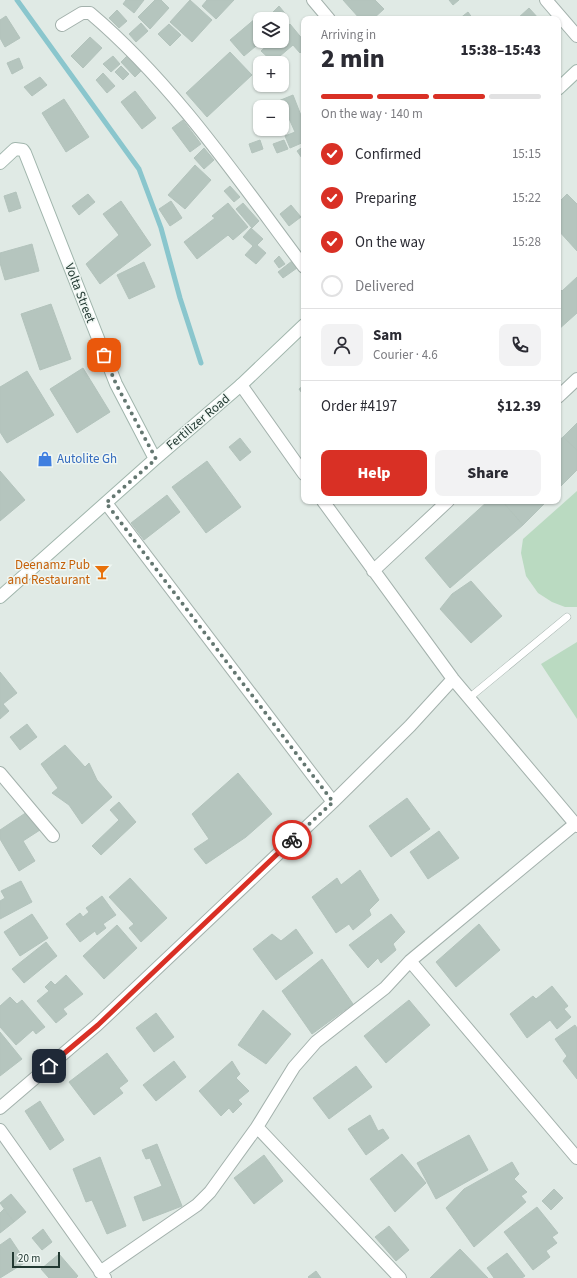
<!DOCTYPE html>
<html lang="en">
<head>
<meta charset="utf-8">
<style>
	:root { --surface:#fff; --page:#f2f2f3; --text:#2b2b33; --muted:#7c7c81; --line:#e1e1e2; --accent:#d93025 }
	body { margin:0; font-family:"Source Sans 3",sans-serif; background:var(--page); color:var(--text); height:100vh; display:flex; flex-direction:column; font-size:15px; white-space:nowrap }
	* { box-sizing:border-box; margin:0 }
	p { font-size:13px; color:var(--muted) }
	.icon { flex:none; width:22px; height:22px; fill:none; stroke:currentColor; stroke-width:2; stroke-linecap:round; stroke-linejoin:round }
	.map { position:relative; flex:1; overflow:hidden }
	.details { position:absolute; left:301px; top:16px; width:260px; height:488px; display:flex; flex-direction:column; background:var(--surface); border-radius:8px; box-shadow:0 1px 3px #0004 }
	.details>* { flex:none }
	.fabs { position:absolute; left:253px; top:12px; display:grid; gap:8px }
	.fabs a { display:grid; place-items:center; width:36px; height:36px; border-radius:8px; background:var(--surface); box-shadow:0 1px 3px #0004; font-size:20px }
	.scale { position:absolute; left:12px; bottom:10px; width:48px; box-sizing:border-box; padding-left:4px; border:2px solid #223932; border-top:0; font-size:11px; line-height:14px; white-space:nowrap; color:#223932; -webkit-text-stroke:3px #f0f7f3; paint-order:stroke }
	.pin { position:absolute; display:grid; place-items:center; width:34px; height:34px; color:#fff; margin:-17px; border-radius:8px; box-shadow:0 2px 6px #0006 }
	.courier { position:absolute; display:grid; place-items:center; width:40px; height:40px; margin:-20px; border:3px solid #d93025; border-radius:50%; background:#fff; color:#222; box-shadow:0 1px 5px #0007 }
	.headline em { font-style:normal; font-weight:800 }
	.headline div { display:flex; flex-direction:column-reverse }
	.headline { display:flex; align-items:center; justify-content:space-between; height:68px; padding:0 20px }
	h1 { font-size:26px; font-weight:800; line-height:30px }
	.bar { display:grid; grid-template-columns:repeat(4,1fr); gap:6px 4px; align-content:center; height:48px; padding:0 20px }
	.bar i { height:5px; border-radius:3px; background:var(--line) }
	.bar .selected { background:var(--accent) }
	.bar p { grid-column:span 4 }
	.line { display:flex; align-items:center; gap:10px; padding:0 20px; border-top:1px solid var(--line) }
	.line div { flex:1 }
	.round { display:grid; place-items:center; flex:none; width:42px; height:42px; border-radius:8px; background:var(--page) }
	ol { padding:0 20px; list-style:none }
	li { display:flex; align-items:center; gap:12px; height:44px }
	li p { margin-inline-start:auto }
	li .icon { padding:4px; border-radius:50%; background:var(--accent); color:#fff; stroke-width:4 }
	li:last-child { color:var(--muted) }
	li i { width:22px; height:22px; border:2px solid var(--line); border-radius:50% }
	.action { display:flex; gap:8px; margin-top:auto; padding:8px 20px }
	.action a { flex:1; height:46px; border-radius:8px; background:var(--accent); color:#fff; font-size:16px; font-weight:800; line-height:46px; text-align:center }
	.action a+a { background:var(--page); color:var(--text) }
	.map>svg:first-child { display:block }
	.green { fill:#badac1 }
	.lines { fill:none; stroke-linecap:round; stroke-linejoin:round }
	.stream { stroke:#8ac6cd; stroke-width:5 }
	.building { fill:#b5c5be; stroke:#b3c3bc }
	.lane-casing { stroke:#a3b1ac; stroke-width:8 }
	.street-casing { stroke:#a3b1ac; stroke-width:14 }
	.secondary-casing { stroke:#a0b5ac; stroke-width:14 }
	.lane { stroke:#fff; stroke-width:7 }
	.street { stroke:#fff; stroke-width:12 }
	.secondary { stroke:#fff; stroke-width:12 }
	.done { stroke:#647771; stroke-width:4; stroke-dasharray:0 7.2 }
	.route { stroke:#d93025; stroke-width:5 }
	.labels { text-anchor:middle; dominant-baseline:central; stroke-width:3; stroke-linejoin:round; paint-order:stroke }
	.street-label { font-size:13px; fill:#223932; stroke:#f0f7f3 }
	.shop-label { font-size:13px; fill:#366cbe; stroke:#f0f7f3; text-anchor:start }
	.food-label { font-size:13px; fill:#c56008; stroke:#f0f7f3; text-anchor:end }
</style>
</head>
<body>
<div class="map">
<svg width="577" height="1278" viewBox="0 0 577 1278">
	<rect width="100%" height="100%" fill="#e0eae5"/>
	<path class="green" d="M577 491V607H565L552 602 538 593 526 576 521 553 523 539Z
		M577 642V719L541 664Z"/>
	<g class="lines">
		<path class="stream" d="M17 0 139 169 161 228 180 298 201 363"/>
	</g>
	<path class="building" d="M126 0H144L134 13 123 4Z
		M155 0H161L169 8 150 29 138 17Z
		M190 0 212 20 192 42 170 22Z
		M207 0H234L216 19 202 6Z
		M343 0H375L384 9 373 19H360Z
		M449 0H459L453 5Z
		M279 6 288 17 282 23V19H277L272 13Z
		M529 8 539 19H517Z
		M117 10 127 21 119 28 109 18Z
		M468 12 473 19H459Z
		M262 13 267 19H260V41H262L244 56 230 40Z
		M6 16 20 38 5 47 0 38V20Z
		M141 23 148 31 136 42 129 34Z
		M169 24 181 35 170 46 158 34Z
		M290 24 304 41V49L300 53 293 45 273 62 261 51 272 41H282V31Z
		M90 37 102 48 83 68 71 56Z
		M230 52 252 75 207 117 186 93Z
		M113 56 120 64 111 72 103 64Z
		M127 56 141 71 135 77 121 62Z
		M19 58 23 68 12 74 7 63Z
		M121 66 129 74 123 80 115 72Z
		M103 73 115 86 107 93 96 80Z
		M40 77 47 85 32 96 24 87Z
		M135 91 156 118 142 129 121 102Z
		M293 95 304 123V142L290 148 285 136 295 132 287 114 282 116V107H272L271 104Z
		M64 99 89 137 66 152 42 113Z
		M183 120 201 144 190 152 172 128Z
		M260 140 263 149 252 153 249 144Z
		M284 140 288 149 277 153 273 144Z
		M304 146V161L297 151Z
		M204 148 214 160 204 169 194 158Z
		M195 165 211 180 185 209 168 195Z
		M230 186 240 197 234 202 224 191Z
		M16 192 21 208 9 212 4 196Z
		M88 194 95 202 79 215 72 206Z
		M567 194 577 204V251L558 230V203Z
		M121 201 151 245 100 284 86 264 119 235 103 214Z
		M171 201 182 218 170 226 159 209Z
		M228 203 248 227 233 240 228 235 197 259 184 242 215 218 212 216Z
		M243 203 259 221 252 228 236 209Z
		M291 205 301 217 289 226 280 214Z
		M251 228 263 239 257 245 266 253 256 264 245 255 253 246 243 237Z
		M32 244 39 271 5 280 0 263V253Z
		M279 256 285 264 279 268 274 261Z
		M292 261 297 268 283 278 278 272Z
		M144 262 155 287 129 299 117 275Z
		M577 277V313L558 330V287L562 291Z
		M51 304 71 359 40 370 21 314Z
		M83 368 110 412 77 433 50 389Z
		M27 371 54 415 7 443 0 432V387Z
		M304 385V396L299 389Z
		M577 423V450L563 437Z
		M563 437 577 450V470L558 489V441Z
		M240 438 251 452 240 461 229 447Z
		M207 461 241 507 206 533 172 487Z
		M0 471 25 500 0 521Z
		M167 495 180 512 144 540 131 523Z
		M488 501H502L523 525 450 588 425 558Z
		M502 501H547L523 525Z
		M471 581 502 616 471 643 440 609 452 594Z
		M0 672 17 693 3 704 9 711 0 719Z
		M27 724 37 737 20 750 10 737Z
		M65 745 85 767 89 763 97 780 112 797 82 824 69 805 52 793 58 788 41 764Z
		M238 773 272 814 246 837 206 864 194 849 209 839 192 814Z
		M407 798 430 829 391 857 369 826Z
		M119 802 136 822 101 855 92 846 119 820 110 810Z
		M27 812 40 830 23 841 35 861 19 871 0 839V830Z
		M439 831 459 858 428 879 410 852Z
		M360 870 379 900 369 910 371 915 353 930 349 924 336 933 312 897 337 878 341 885Z
		M130 878 167 918 141 942 129 928 134 924 109 897Z
		M21 881 32 902 0 919V901L5 898 1 891Z
		M102 896 116 915 103 924 106 928 97 935 95 931 80 942 66 924 80 913 83 917 89 912 86 908Z
		M32 914 48 938 20 956 4 932Z
		M391 914 405 932 393 944 396 950 381 963 378 958 368 968 349 945Z
		M479 924 500 950 456 987 436 962Z
		M117 925 137 948 104 979 83 956Z
		M296 929 313 953 276 980 253 949 272 934 281 941Z
		M46 942 57 956 24 983 12 969Z
		M322 959 353 1004 312 1034 282 991Z
		M66 975 83 994 63 1009 67 1014 56 1023 37 1001 49 991 45 987 51 981 55 985Z
		M552 986 568 1006 564 1009 571 1017 557 1029 550 1020 527 1038 510 1014 533 996 536 999Z
		M10 997 17 1004 22 1000 45 1027 36 1034 33 1030 16 1045 0 1027V1006Z
		M409 1000 430 1025 386 1063 364 1036Z
		M263 1010 291 1034 266 1064 238 1045Z
		M156 1013 174 1037 154 1052 136 1028Z
		M575 1025 577 1028V1079L563 1061 567 1056 555 1039Z
		M0 1032 22 1059 0 1076Z
		M107 1053 128 1081 119 1088 123 1093 94 1115 69 1082Z
		M174 1061 186 1077 156 1101 143 1085Z
		M232 1061 240 1074 236 1078 249 1091 238 1100 242 1104 233 1113 229 1108 221 1116 199 1091Z
		M356 1066 372 1087 329 1119 313 1098Z
		M40 1101 64 1140 50 1150 25 1111Z
		M370 1115 378 1131 383 1129 389 1138 366 1155 348 1129Z
		M469 1135 488 1170 436 1199 417 1163Z
		M157 1144 182 1206 143 1221 134 1197 162 1186 150 1158 146 1159 142 1150Z
		M402 1154 426 1183 395 1212 370 1179Z
		M264 1155 283 1181 254 1204 234 1178Z
		M100 1157 126 1226 107 1234 92 1200 86 1202 73 1169Z
		M512 1162 519 1174 514 1179 527 1192 521 1196 526 1202 474 1247 446 1208 464 1189Z
		M554 1189 563 1198 551 1210 542 1201Z
		M11 1194 26 1212 14 1222 0 1203Z
		M537 1207 558 1233 552 1237 557 1243 546 1251 550 1257 533 1270 504 1232Z
		M4 1209 14 1222 0 1233V1213Z
		M389 1226 409 1250 396 1261 375 1237Z
		M43 1229 52 1242 42 1250 32 1238Z
		M10 1238 26 1262 0 1278V1245Z
		M460 1249 488 1278H430Z
		M507 1253 525 1276 522 1278H494L487 1268Z
		M59 1254 78 1276 76 1278H49L41 1269Z
		M316 1271 321 1278H309L308 1277Z"/>
	<g class="lines">
		<g class="lane-casing">
			<path id="lane" d="M469 698 567 617"/>
		</g>
		<g class="street-casing">
			<path id="street" d="M313 0 329 19
				M546 0 577 36
				M62 25 82 13H90C174 84 238 179 304 267
				M241 385 304 474
				M558 397 577 379
				M323 501 453 679 577 826
				M106 503 333 802
				M373 571 448 501
				M0 773 53 836
				M410 961 577 1158
				M0 1108 97 1025 333 802 410 726 453 679
				M257 1127 400 1278
				M0 1130 105 1278
				M100 1272 197 1205 210 1192 257 1127 294 1067 316 1042 385 988 410 961 575 824"/>
		</g>
		<g class="secondary-casing">
			<path id="secondary" d="M558 89 577 71
				M0 163 15 149 23 150 25 153 116 384 155 459
				M0 597 155 459 241 385 304 325"/>
		</g>
		<use href="#lane" class="lane"/>
		<use href="#street" class="street"/>
		<use href="#secondary" class="secondary"/>
	</g>
	<g class="lines">
		<path class="done" d="M104 355 116 384 156 459 106 503 333 802 292 840"/>
		<path class="route" d="M49 1066 98 1025 292 840"/>
	</g>
	<defs>
		<g id="shop-bare" transform="scale(1.2)"><path d="M-5-2.5h2.3a2.7 3.5 0 0 1 5.4 0H5L5.5 6h-11ZM-1.5-2.5h3a1.5 2.3 0 0 0-3 0Z" fill="#3f7fe0" stroke="#f0f7f3" stroke-width="2.5" paint-order="stroke"/></g>
		<g id="bar-bare" transform="scale(1.2)"><path d="M-6-5H6L.8 .8V4.5H3.5V6h-7V4.5H-.8V.8Z" fill="#e8710a" stroke="#f0f7f3" stroke-width="2.5" paint-order="stroke"/></g>
	</defs>
	<g fill-rule="evenodd">
		<use href="#shop-bare" x="45" y="459"/>
		<use href="#bar-bare" x="102" y="572"/>
	</g>
	<g class="labels">
		<g class="street-label">
			<text transform="translate(80 293) rotate(69)">Volta Street</text>
			<text transform="translate(198 422) rotate(-40)">Fertilizer Road</text>
		</g>
		<g class="shop-label">
			<text x="57" y="459">Autolite Gh</text>
		</g>
		<g class="food-label">
			<text x="90" y="565">Deenamz Pub<tspan x="90" dy="15">and Restaurant</tspan></text>
		</g>
	</g>
</svg>
<div class="fabs">
<a><svg class="icon" aria-label="layers" viewBox="0 0 24 24"><path d="M12 4l9 5-9 5-9-5zM3 14l9 5 9-5"/></svg></a>
<a>+</a>
<a>−</a>
</div>
<div class="scale">20 m</div>
<div class="pin" style="left:104px;top:355px;background:#ea580c"><svg class="icon" aria-label="bag" viewBox="0 0 24 24"><path d="M5 8h14l-1 12H6zM9 8a3 3 0 0 1 6 0"/></svg></div>
<div class="pin" style="left:49px;top:1066px;background:#1f2937"><svg class="icon" aria-label="home" viewBox="0 0 24 24"><path d="M3 11l9-7 9 7M6 9v11h12V9"/></svg></div>
<div class="courier" style="left:292px;top:840px"><svg class="icon" aria-label="bike" viewBox="0 0 24 24"><circle cx="6" cy="16" r="4"/><circle cx="18" cy="16" r="4"/><path d="M6 16l4-8h5l3 8M10 8l3 8H6M13 5h3"/></svg></div>
<section class="details">
<div class="headline"><div><h1>2 min</h1><p>Arriving in</p></div><em>15:38–15:43</em></div>
<div class="bar"><i class="selected"></i><i class="selected"></i><i class="selected"></i><i></i><p>On the way · 140 m</p></div>
<ol>
<li><svg class="icon" aria-label="check" viewBox="0 0 24 24"><path d="M5 12l5 5 9-10"/></svg>Confirmed<p>15:15</p></li>
<li><svg class="icon" aria-label="check" viewBox="0 0 24 24"><path d="M5 12l5 5 9-10"/></svg>Preparing<p>15:22</p></li>
<li><svg class="icon" aria-label="check" viewBox="0 0 24 24"><path d="M5 12l5 5 9-10"/></svg>On the way<p>15:28</p></li>
<li><i></i>Delivered</li>
</ol>
<div class="line" style="height:72px"><a class="round"><svg class="icon" aria-label="person" viewBox="0 0 24 24"><circle cx="12" cy="8" r="4"/><path d="M4 21q1-7 8-7t8 7"/></svg></a><div><b>Sam</b><p>Courier · 4.6</p></div><a class="round"><svg class="icon" aria-label="phone" viewBox="0 0 24 24"><path d="M5 4h4l2 5-3 2q2 4 5 5l2-3 5 2v4C11 20 4 13 5 4z"/></svg></a></div>
<div class="line" style="height:52px"><div>Order #4197</div><b>$12.39</b></div>
<div class="action"><a>Help</a><a>Share</a></div>
</section>
</div>
</body>
</html>
